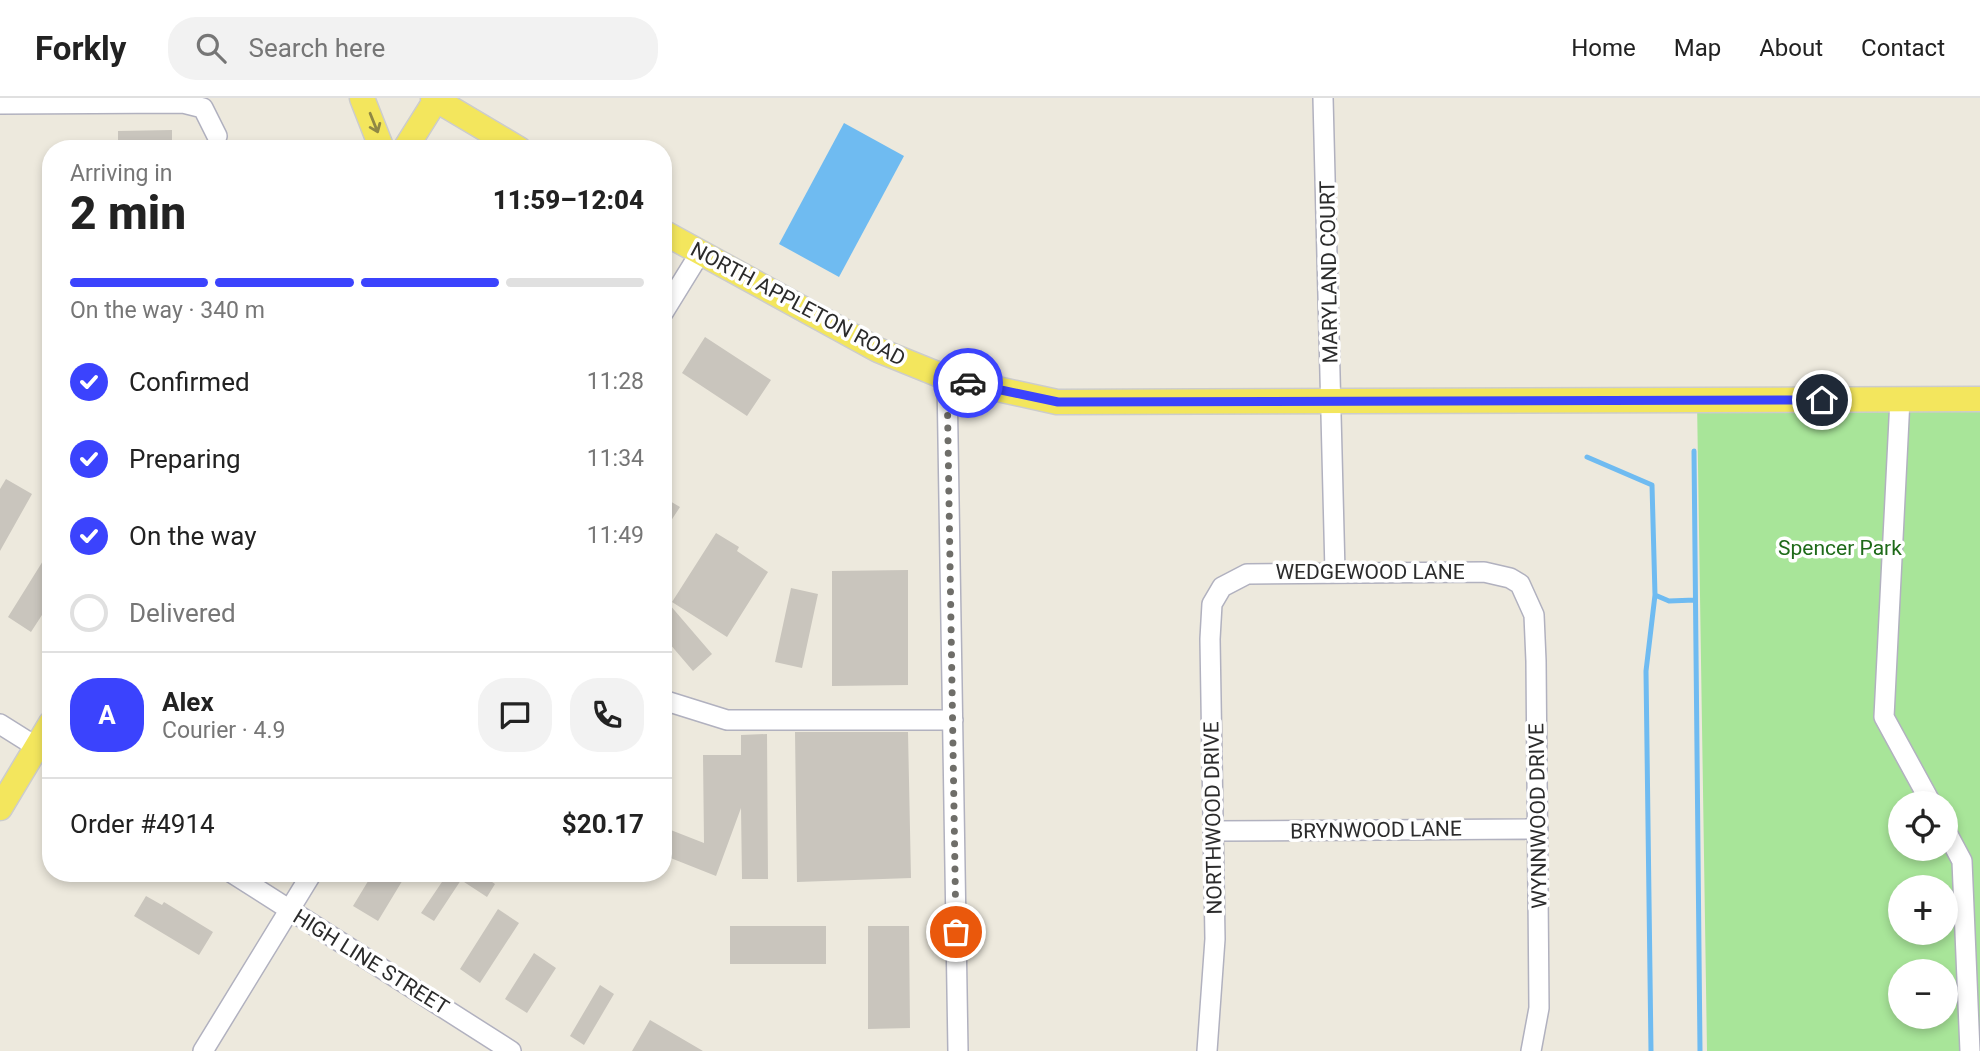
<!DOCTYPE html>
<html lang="en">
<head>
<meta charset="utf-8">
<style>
	:root { --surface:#fff; --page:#f2f2f2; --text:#222; --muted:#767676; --line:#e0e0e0; --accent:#3b43fd }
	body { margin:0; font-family:Roboto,sans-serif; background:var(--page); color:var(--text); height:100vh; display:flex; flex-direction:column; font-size:26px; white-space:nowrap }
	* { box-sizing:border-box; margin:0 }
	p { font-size:23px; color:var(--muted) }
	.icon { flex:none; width:38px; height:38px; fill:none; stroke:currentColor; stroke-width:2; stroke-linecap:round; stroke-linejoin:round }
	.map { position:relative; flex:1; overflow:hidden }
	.panel { position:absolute; left:42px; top:42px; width:630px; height:742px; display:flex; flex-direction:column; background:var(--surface); border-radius:28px; box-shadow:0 4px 10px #0003 }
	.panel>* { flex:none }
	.buttons { position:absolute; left:1888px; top:693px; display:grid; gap:14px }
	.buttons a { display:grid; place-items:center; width:70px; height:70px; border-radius:50%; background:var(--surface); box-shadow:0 4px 10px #0003; font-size:35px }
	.pin { position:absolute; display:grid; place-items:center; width:60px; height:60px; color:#fff; margin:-30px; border:4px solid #fff; border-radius:50%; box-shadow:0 2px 7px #0007 }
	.courier { position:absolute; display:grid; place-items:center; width:70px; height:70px; margin:-35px; border:5px solid #3b43fd; border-radius:50%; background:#fff; color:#222; box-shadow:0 2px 9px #0007 }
	.overview em { font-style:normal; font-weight:800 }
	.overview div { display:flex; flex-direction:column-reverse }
	.overview { display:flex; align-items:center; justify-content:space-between; height:119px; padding:0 28px }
	h1 { font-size:46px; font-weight:800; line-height:52px }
	.bar { display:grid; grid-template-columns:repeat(4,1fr); gap:10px 7px; align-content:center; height:84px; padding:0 28px }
	.bar i { height:9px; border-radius:5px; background:var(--line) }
	.bar .active { background:var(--accent) }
	.bar p { grid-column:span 4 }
	.line { display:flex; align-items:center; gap:18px; padding:0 28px; border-top:2px solid var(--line) }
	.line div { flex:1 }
	.round { display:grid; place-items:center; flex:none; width:74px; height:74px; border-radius:28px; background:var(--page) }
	ol { padding:0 28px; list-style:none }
	li { display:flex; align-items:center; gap:21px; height:77px }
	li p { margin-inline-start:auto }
	li .icon { padding:7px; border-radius:50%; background:var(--accent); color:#fff; stroke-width:4 }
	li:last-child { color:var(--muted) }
	li i { width:38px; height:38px; border:4px solid var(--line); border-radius:50% }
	header { display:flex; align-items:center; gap:42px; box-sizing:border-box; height:98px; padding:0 35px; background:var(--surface); border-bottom:2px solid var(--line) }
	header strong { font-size:33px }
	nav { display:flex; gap:38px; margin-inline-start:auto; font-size:24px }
	.search { width:490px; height:63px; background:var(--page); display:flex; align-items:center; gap:18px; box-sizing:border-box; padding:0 24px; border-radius:28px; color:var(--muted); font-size:26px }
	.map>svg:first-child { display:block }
	.green { fill:#a8e599; fill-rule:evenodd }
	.water { fill:#6fbbf1 }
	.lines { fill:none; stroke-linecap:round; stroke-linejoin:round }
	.stream { stroke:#6fbbf1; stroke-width:5 }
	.building { fill:#c9c5bd }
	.minor-casing { stroke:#b1b1bf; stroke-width:22 }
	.major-casing { stroke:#ccc; stroke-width:27 }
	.minor { stroke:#fff; stroke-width:19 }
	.major { stroke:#f3e65d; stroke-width:24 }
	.oneway { stroke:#8f8844 }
	.done { stroke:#6f6e69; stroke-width:7; stroke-dasharray:0 12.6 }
	.route { stroke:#3b43fd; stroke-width:9 }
	.labels { text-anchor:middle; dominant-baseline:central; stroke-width:7; stroke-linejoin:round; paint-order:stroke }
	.street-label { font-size:21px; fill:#2b2b2b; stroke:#fff }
	.park-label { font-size:21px; fill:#1e6a19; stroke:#fff }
</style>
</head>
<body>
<header>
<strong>Forkly</strong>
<div class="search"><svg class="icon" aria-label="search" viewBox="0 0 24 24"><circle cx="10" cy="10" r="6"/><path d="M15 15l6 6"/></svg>Search here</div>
<nav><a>Home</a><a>Map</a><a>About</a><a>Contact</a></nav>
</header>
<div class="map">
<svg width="1980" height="953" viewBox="0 0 1980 953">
	<rect width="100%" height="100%" fill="#ede9dd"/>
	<path class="green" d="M1980 301V953H1707L1697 302ZM1900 705H1946V751H1900ZM1900 789H1946V835H1900ZM1900 873H1946V919H1900Z"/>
	<path class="water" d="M844 25 904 58 839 179 779 146Z"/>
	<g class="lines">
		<path class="stream" d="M1694 353 1700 953
			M1587 359 1652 387 1655 497 1646 573 1651 953
			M1655 497 1669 503 1695 502"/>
	</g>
	<path class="building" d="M172 32V51H118V33Z
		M705 239 771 282 747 318 682 275Z
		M6 381 32 396 0 453V391Z
		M663 399 680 409 663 435Z
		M716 435 739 449 737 453 768 474 727 539 672 504Z
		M51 450V503L31 534 8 519Z
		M908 472V587L832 588V473Z
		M791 490 818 496 802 570 775 564Z
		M663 499 712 556 693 573 663 538Z
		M795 634H908L911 780 797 784Z
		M767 636 768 781H742L741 710 716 778 663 757V729L704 745 703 657H741V637Z
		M373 775H407L378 823 353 808Z
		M448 775H479L495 786 487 799 461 782 434 823 421 815Z
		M146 798 162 807 164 804 213 834 199 857 134 818Z
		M498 811 519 825 480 885 460 871Z
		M730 828H826V866H730Z
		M868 828H909L910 930 868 931Z
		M534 855 556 870 527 915 505 901Z
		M600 887 614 896 584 947 570 938Z
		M650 922 703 953H632Z"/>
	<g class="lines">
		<g class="minor-casing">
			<path id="minor" d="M1323 0 1335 474
				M0 6 183 5 203 10 217 38
				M663 215 700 155
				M947 280 958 953
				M1900 301 1884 619 1931 705
				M663 602 727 622H953
				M0 626 51 658
				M1214 733 1538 731
				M1946 733 1962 763 1970 953
				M232 775 511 953
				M203 953 312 775
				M1207 953 1215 841 1210 541 1212 506 1222 489 1247 476 1484 474 1510 480 1520 486 1534 517 1536 563 1539 910 1531 953"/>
		</g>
		<g class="major-casing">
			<path id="major" d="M362 0 382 51
				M433 0 519 51
				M405 51 437 0
				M663 134 878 252 947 280 1057 304 1980 301
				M0 710 51 625"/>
		</g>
		<use href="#minor" class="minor"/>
		<use href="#major" class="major"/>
	</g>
	<defs><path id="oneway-shaft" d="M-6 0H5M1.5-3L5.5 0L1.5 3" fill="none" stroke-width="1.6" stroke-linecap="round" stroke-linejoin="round" transform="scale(1.75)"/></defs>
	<use class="oneway" href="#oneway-shaft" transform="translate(374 25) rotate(68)"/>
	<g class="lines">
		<path class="done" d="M956 834 947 280 968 285"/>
		<path class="route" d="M968 285 1058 304 1822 302"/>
	</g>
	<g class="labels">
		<g class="street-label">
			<text transform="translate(1329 174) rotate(-91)">MARYLAND COURT</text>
			<text transform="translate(798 206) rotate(28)">NORTH APPLETON ROAD</text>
			<text x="1370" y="474">WEDGEWOOD LANE</text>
			<text transform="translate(1538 718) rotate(-91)">WYNNWOOD DRIVE</text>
			<text transform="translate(1213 720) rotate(-91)">NORTHWOOD DRIVE</text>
			<text transform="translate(1376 732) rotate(-1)">BRYNWOOD LANE</text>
			<text transform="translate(371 864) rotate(32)">HIGH LINE STREET</text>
		</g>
		<g class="park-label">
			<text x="1840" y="450">Spencer Park</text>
		</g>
	</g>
</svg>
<div class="buttons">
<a><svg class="icon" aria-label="locate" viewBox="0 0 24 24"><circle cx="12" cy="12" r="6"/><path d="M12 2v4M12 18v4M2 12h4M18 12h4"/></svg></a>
<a>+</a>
<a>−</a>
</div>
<div class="pin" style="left:956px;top:834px;background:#ea580c"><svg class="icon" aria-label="bag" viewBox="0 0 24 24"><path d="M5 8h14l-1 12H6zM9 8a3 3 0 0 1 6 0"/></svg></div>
<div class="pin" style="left:1822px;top:302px;background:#1f2937"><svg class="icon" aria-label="home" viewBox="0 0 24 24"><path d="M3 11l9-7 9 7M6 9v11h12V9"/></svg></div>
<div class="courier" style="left:968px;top:285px"><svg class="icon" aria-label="car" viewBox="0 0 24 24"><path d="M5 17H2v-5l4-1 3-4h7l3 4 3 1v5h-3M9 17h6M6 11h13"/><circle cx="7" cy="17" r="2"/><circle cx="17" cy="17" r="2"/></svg></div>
<section class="panel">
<div class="overview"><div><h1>2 min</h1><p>Arriving in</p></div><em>11:59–12:04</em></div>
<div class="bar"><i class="active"></i><i class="active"></i><i class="active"></i><i></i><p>On the way · 340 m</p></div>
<ol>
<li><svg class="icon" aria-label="check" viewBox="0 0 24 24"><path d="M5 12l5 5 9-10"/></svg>Confirmed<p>11:28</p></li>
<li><svg class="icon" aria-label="check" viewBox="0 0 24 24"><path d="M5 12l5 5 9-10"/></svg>Preparing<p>11:34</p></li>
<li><svg class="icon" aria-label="check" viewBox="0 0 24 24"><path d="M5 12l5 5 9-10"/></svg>On the way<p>11:49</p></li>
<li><i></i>Delivered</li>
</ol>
<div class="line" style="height:126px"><b class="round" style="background:var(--accent);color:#fff">A</b><div><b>Alex</b><p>Courier · 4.9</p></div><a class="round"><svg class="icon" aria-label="chat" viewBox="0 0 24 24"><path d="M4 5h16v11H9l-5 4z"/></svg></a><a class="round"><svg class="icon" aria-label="phone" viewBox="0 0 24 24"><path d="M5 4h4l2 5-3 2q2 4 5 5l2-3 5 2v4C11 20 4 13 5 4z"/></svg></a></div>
<div class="line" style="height:91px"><div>Order #4914</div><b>$20.17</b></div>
</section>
</div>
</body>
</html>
